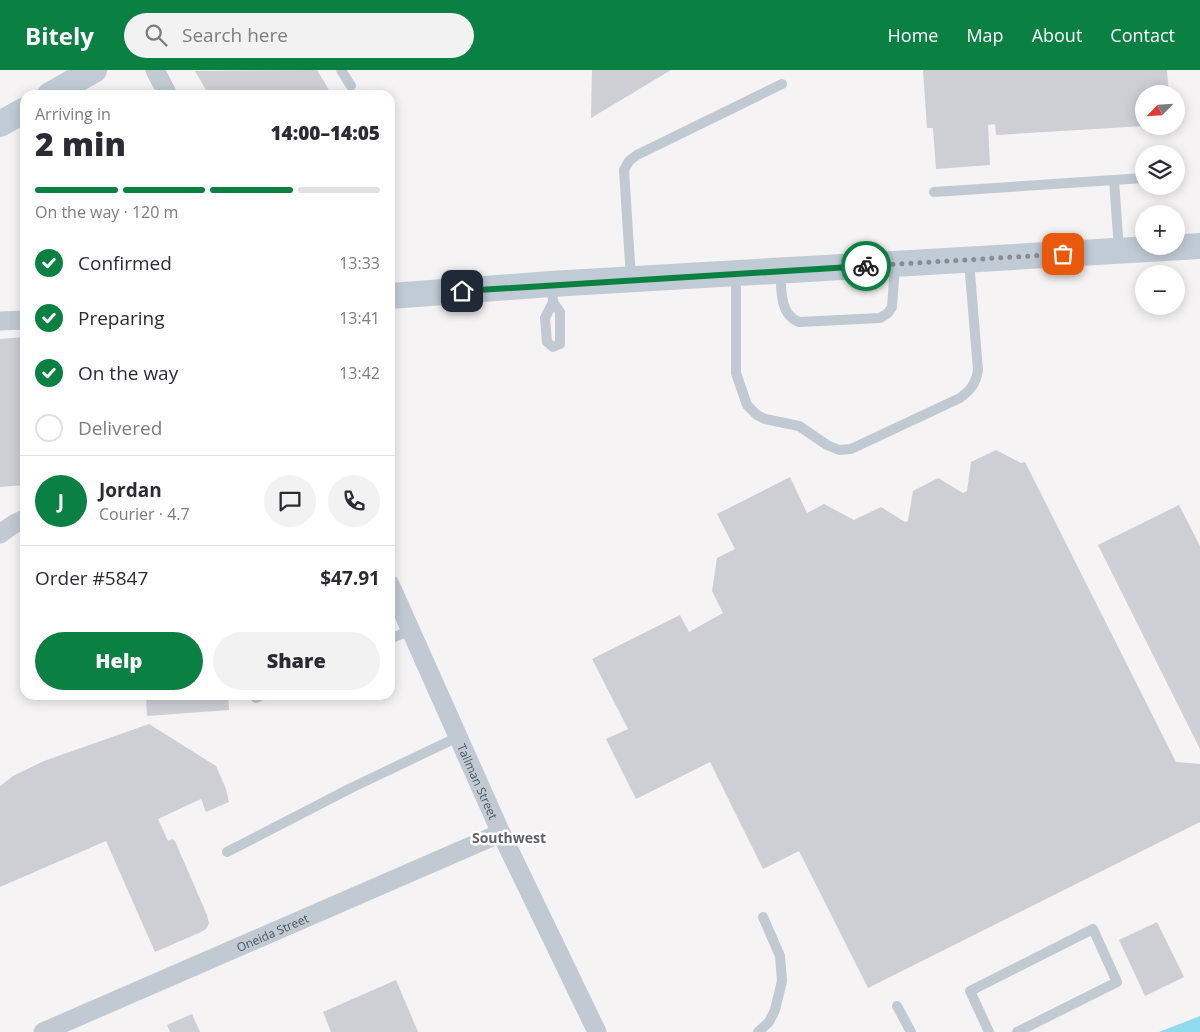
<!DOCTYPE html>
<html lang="en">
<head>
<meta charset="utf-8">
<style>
	:root { --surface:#fff; --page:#f2f2f3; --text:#2b2b33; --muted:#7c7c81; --line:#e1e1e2; --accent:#0b8043 }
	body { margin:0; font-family:"Open Sans",sans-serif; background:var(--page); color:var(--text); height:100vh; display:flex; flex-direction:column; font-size:19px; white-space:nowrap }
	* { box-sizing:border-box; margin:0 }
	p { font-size:16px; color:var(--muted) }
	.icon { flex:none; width:28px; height:28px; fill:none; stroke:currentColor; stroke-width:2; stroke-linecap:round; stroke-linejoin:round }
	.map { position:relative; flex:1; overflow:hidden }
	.drawer { position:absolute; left:20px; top:20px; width:375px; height:610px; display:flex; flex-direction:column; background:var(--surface); border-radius:15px; box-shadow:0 2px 12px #0003 }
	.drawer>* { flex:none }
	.needle { width:32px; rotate:245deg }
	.controls { position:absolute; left:1135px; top:15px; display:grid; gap:10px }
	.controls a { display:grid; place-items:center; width:50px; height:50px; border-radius:50%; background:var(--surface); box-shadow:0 2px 12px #0003; font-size:25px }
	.pin { position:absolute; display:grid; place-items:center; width:42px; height:42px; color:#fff; margin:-21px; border-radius:10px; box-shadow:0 2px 8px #0006 }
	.courier { position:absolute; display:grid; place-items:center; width:50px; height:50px; margin:-25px; border:4px solid #0b8043; border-radius:50%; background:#fff; color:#222; box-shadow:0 1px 6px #0007 }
	.summary em { font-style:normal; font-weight:800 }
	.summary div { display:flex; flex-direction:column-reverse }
	.summary { display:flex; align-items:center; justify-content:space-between; height:85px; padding:0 15px }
	h1 { font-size:32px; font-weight:800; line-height:38px }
	.bar { display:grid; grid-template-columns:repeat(4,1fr); gap:8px 5px; align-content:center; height:60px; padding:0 15px }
	.bar i { height:6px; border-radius:4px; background:var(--line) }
	.bar .on { background:var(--accent) }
	.bar p { grid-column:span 4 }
	.line { display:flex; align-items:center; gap:12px; padding:0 15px; border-top:1px solid var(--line) }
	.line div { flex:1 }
	.round { display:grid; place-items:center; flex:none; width:52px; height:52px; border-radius:26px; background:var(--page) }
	ol { padding:0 15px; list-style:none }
	li { display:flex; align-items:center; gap:15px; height:55px }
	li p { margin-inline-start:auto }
	li .icon { padding:5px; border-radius:50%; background:var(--accent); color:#fff; stroke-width:4 }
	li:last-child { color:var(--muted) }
	li i { width:28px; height:28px; border:2px solid var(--line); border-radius:50% }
	.action { display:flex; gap:10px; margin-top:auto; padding:10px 15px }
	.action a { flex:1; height:58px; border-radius:30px; background:var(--accent); color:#fff; font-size:20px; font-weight:800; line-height:58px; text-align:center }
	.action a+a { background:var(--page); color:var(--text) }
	header { display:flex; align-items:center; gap:30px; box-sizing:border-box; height:70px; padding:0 25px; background:var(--accent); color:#fff }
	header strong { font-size:24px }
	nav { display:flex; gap:28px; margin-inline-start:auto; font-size:18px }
	.search { width:350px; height:45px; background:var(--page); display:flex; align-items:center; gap:12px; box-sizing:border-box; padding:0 18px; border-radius:28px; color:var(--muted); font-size:19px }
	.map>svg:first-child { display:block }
	.water { fill:#90daee }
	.building { fill:#cdcfd5 }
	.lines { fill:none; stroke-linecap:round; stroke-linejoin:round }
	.lane { stroke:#c1cad2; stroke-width:10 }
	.street { stroke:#c1cad2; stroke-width:19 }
	.secondary { stroke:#c1cbd6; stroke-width:26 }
	.done { stroke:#868d94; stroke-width:5; stroke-dasharray:0 9 }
	.route { stroke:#0b8043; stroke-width:6 }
	.labels { text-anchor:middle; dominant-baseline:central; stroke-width:5; stroke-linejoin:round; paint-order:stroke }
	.street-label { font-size:12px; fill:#4a5661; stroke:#fff }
	.neighbourhood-label { font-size:14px; font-weight:bold; fill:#5f6368; stroke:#fff }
</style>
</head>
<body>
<header>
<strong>Bitely</strong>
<div class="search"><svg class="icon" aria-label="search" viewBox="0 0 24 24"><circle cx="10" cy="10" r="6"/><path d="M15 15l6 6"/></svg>Search here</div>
<nav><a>Home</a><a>Map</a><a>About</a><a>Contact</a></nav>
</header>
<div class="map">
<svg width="1200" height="962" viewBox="0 0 1200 962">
	<rect width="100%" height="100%" fill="#f5f3f3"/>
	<path class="water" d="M1200 946V962H1159Z"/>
	<path class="building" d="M317 0 332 25H209L195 1Z
		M592 0H671L591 48Z
		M923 0H1167L1169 24H1144V56L996 65 995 54 988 55 990 95 936 99 933 58H927Z
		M25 267V415L0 417V269Z
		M996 380 1021 393 1025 392 1176 692 1200 694V752L868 918 799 781 763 799 710 692 636 729 606 669 628 659 592 589 680 545 689 562 723 543 712 521 717 488 735 479 717 444 790 407 807 443 824 434 854 450 881 437 905 452 908 451 913 421 938 408 963 423 967 421 971 392Z
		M1179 435 1200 476V679L1098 475Z
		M146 625H228L229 640 147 646Z
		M149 654 216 696 226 719 229 732 206 742 201 729 158 749 168 771 172 769 175 771 207 845 209 853 206 859 201 862 155 882 106 771 0 817V716L13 706 44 691Z
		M1157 852 1184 907 1145 926 1119 870Z
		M396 910 418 962H331L323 942Z
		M192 944 200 962H170L167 955Z"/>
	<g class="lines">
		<path class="lane" d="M341 0 351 16
			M1114 110 1119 180
			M934 122 1144 108
			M780 201C782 220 779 244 799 252L880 248 888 243 892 237 895 195
			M736 203V303L747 335 757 345 765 349 799 356 827 375 839 380 851 379 960 328C971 320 976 313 978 300L969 191
			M631 209 624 100 629 91 637 85 782 14
			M552 215 553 232 560 242V274L553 277 547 272 545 248 553 232
			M390 569 411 560
			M256 628 262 625
			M227 782 351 718 458 667
			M897 936 911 962
			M758 962 769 952 775 940 782 911 780 886 763 847
			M989 962 970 921 1093 859 1117 912 1017 962"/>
		<g class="street">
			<path d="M155 0 168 25"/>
			<path d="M0 251 25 250"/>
			<path d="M0 464 14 454 25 449"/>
			<path id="s1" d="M390 514 501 763 597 962"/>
			<path id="s2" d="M43 962 501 763"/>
		</g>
		<path class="secondary" d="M50 25 94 0
			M0 54 25 40
			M390 226 551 214 1200 176"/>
	</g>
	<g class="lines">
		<path class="done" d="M866 196 1063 184"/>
		<path class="route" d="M462 221 866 196"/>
	</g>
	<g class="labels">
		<g class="street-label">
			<text stroke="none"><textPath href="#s1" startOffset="216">Tallman Street</textPath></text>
			<text stroke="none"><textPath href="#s2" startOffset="250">Oneida Street</textPath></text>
		</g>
		<g class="neighbourhood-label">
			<text x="509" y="767">Southwest</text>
		</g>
	</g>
</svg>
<div class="controls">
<a><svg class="needle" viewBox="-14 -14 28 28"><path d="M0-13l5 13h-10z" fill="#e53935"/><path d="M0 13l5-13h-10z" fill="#7c7c81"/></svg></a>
<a><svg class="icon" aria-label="layers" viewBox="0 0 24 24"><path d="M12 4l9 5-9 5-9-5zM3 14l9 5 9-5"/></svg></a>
<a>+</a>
<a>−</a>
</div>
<div class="pin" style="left:1063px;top:184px;background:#ea580c"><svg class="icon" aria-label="bag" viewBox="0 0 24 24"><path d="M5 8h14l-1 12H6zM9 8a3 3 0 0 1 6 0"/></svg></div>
<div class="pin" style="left:462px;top:221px;background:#1f2937"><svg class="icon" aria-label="home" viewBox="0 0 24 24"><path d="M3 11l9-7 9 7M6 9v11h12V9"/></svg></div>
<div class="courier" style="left:866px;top:196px"><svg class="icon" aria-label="bike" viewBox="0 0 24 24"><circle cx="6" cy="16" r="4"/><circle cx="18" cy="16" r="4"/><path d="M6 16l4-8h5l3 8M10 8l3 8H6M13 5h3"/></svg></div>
<section class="drawer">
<div class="summary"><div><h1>2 min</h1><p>Arriving in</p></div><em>14:00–14:05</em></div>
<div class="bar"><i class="on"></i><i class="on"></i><i class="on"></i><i></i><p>On the way · 120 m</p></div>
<ol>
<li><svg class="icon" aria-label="check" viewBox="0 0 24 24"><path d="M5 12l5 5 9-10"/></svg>Confirmed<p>13:33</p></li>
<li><svg class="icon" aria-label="check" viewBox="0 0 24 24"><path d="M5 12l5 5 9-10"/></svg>Preparing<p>13:41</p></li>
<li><svg class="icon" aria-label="check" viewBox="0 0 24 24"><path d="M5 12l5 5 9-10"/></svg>On the way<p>13:42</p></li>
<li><i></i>Delivered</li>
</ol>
<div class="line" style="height:90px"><b class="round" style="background:var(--accent);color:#fff">J</b><div><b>Jordan</b><p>Courier · 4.7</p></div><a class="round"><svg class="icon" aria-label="chat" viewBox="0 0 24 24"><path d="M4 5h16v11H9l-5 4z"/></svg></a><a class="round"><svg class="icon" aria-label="phone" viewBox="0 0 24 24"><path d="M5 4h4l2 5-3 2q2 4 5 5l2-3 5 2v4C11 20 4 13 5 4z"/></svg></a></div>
<div class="line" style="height:65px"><div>Order #5847</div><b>$47.91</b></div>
<div class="action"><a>Help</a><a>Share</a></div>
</section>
</div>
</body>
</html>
